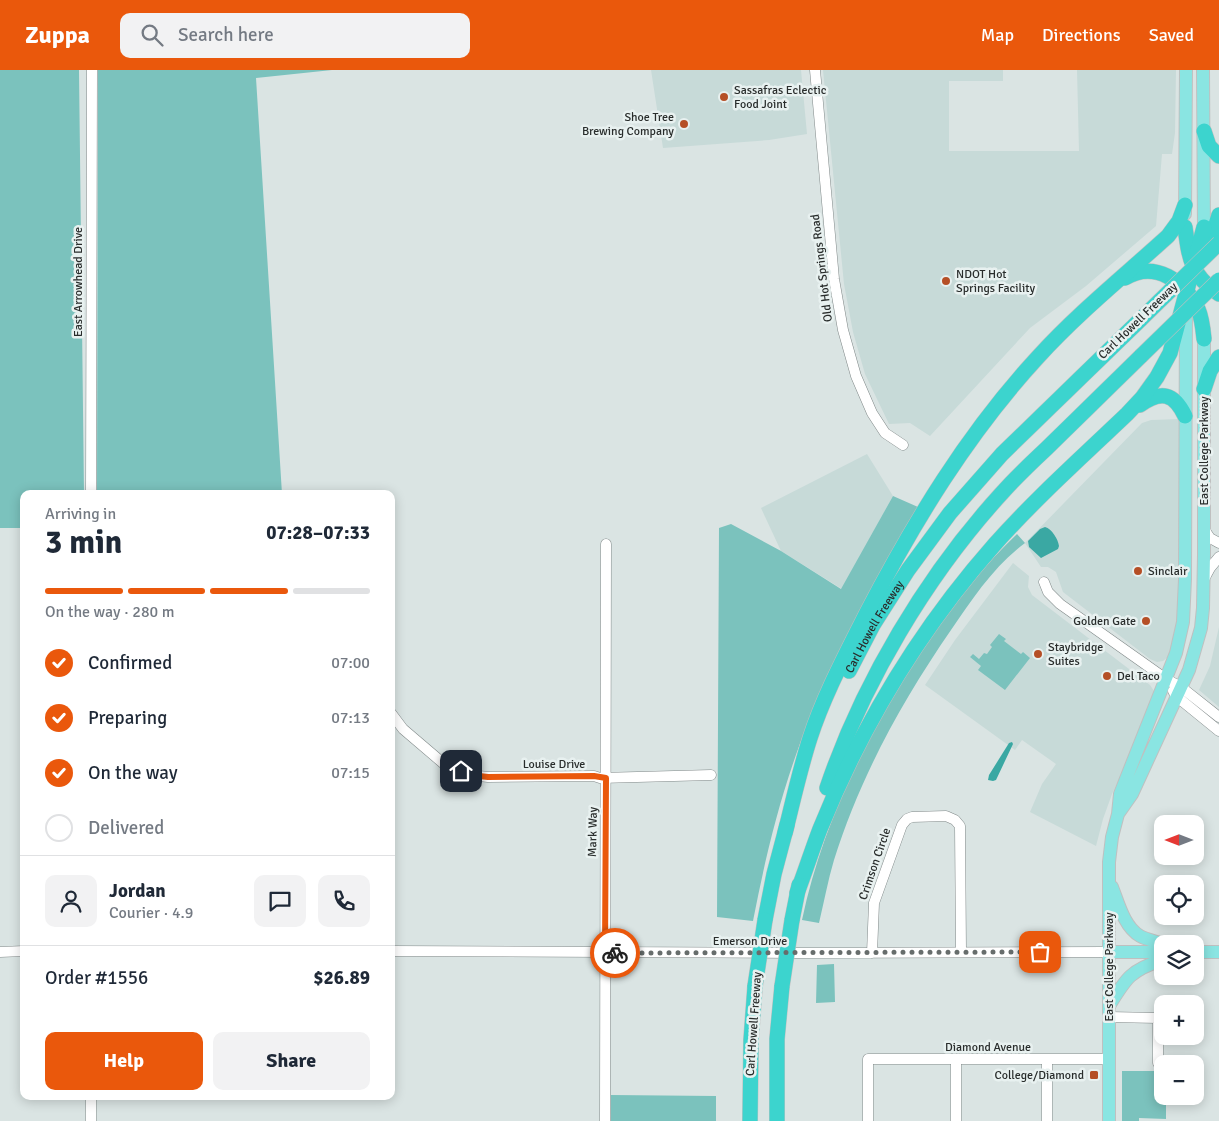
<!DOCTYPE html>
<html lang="en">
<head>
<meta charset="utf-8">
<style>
	:root { --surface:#fff; --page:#f2f2f3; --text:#1f2937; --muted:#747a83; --line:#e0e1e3; --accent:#ea580c }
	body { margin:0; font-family:Signika,sans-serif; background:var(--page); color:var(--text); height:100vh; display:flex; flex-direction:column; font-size:19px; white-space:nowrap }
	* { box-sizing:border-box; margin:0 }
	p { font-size:16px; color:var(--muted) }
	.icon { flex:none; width:28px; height:28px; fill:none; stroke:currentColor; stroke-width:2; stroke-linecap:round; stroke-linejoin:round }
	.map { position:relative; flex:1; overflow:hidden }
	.side { position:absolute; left:20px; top:420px; width:375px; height:610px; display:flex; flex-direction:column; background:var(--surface); border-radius:10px; box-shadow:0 2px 12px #0003 }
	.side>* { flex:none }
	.needle { width:32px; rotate:270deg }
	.buttons { position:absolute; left:1154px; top:745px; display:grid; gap:10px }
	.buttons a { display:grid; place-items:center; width:50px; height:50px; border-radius:10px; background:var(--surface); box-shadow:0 2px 12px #0003; font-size:25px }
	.pin { position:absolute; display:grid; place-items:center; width:42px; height:42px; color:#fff; margin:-21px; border-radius:10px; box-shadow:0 2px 8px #0006 }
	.courier { position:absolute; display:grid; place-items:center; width:50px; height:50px; margin:-25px; border:4px solid #ea580c; border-radius:50%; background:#fff; color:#222; box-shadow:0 1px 6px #0007 }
	.headline em { font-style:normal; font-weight:800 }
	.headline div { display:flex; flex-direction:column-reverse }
	.headline { display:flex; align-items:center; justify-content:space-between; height:85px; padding:0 25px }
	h1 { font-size:32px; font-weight:800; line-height:38px }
	.bar { display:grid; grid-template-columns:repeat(4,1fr); gap:8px 5px; align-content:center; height:60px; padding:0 25px }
	.bar i { height:6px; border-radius:4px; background:var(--line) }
	.bar .active { background:var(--accent) }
	.bar p { grid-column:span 4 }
	.line { display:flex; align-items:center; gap:12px; padding:0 25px; border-top:1px solid var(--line) }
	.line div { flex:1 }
	.round { display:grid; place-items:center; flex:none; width:52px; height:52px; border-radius:10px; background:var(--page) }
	ol { padding:0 25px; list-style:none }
	li { display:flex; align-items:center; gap:15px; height:55px }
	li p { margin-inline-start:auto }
	li .icon { padding:5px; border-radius:50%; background:var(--accent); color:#fff; stroke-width:4 }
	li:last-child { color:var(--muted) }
	li i { width:28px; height:28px; border:2px solid var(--line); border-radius:50% }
	.cta { display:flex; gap:10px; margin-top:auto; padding:10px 25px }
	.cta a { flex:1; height:58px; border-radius:10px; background:var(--accent); color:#fff; font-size:20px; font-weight:800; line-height:58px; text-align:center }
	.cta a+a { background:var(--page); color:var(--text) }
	header { display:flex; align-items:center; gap:30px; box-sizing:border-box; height:70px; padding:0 25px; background:var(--accent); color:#fff }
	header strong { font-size:24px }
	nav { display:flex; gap:28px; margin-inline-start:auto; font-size:18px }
	.search { width:350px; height:45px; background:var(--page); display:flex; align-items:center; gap:12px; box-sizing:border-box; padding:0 18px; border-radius:10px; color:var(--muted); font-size:19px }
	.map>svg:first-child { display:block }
	.built { fill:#c7dad8 }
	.green { fill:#7bc2bd }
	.water { fill:#3aa8a3 }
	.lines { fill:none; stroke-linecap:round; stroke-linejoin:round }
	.minor-casing { stroke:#818989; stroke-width:11 }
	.major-casing { stroke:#bfc0c0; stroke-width:14 }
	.highway-casing { stroke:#bfc0c0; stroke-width:16 }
	.minor { stroke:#fff; stroke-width:10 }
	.major { stroke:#8ae5e2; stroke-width:12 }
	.highway { stroke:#3cd4ce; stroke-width:15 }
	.highway-bridge-casing { stroke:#bfc0c0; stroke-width:16; stroke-linecap:butt }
	.highway-bridge { stroke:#3cd4ce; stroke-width:15 }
	.done { stroke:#676d6c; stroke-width:5; stroke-dasharray:0 9 }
	.route { stroke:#ea580c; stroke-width:6 }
	.poi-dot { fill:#b54f26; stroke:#e8f1f0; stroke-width:2 }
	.labels { text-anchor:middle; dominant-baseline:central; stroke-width:5; stroke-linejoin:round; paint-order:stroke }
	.poi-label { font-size:12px; fill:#292d2c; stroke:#e8f1f0; text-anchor:start }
	.street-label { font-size:12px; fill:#292d2c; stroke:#e8f1f0 }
</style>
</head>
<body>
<header>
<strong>Zuppa</strong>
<div class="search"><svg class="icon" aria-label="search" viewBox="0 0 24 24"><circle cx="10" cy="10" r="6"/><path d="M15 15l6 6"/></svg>Search here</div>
<nav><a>Map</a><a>Directions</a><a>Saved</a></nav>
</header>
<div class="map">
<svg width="1219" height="1051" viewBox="0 0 1219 1051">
	<rect width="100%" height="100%" fill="#dae4e3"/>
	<path class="built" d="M651 0H801L807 64 769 70 663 78Z
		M823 0H1003V11H949V81H1079L1077 0H1176L1175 63 1172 84H1162L1156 156 1086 216 1030 258 930 366 910 353 889 354 865 304 853 262 844 214Z
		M1180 349 1179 542 1174 572 1168 587 1163 591 1157 592 1150 589 1063 522 1056 502 1048 497H1041L1025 473 1142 353 1151 350Z
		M867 384 893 426 842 519 781 481 761 438Z
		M1013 493 1029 506 1028 517 1032 525 1150 615 1154 621V625L1127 692 1112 724 1103 749 1096 776 1030 742 1042 714 1056 694 1022 670 1015 680 925 615 955 570Z
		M1219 557V637L1199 620 1210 596Z"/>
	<path class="green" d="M0 0H79L84 424H24V458H0Z
		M98 0H332L256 8 282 424H97Z
		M893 426 918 437C875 512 831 589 801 671 779 730 765 789 753 851L717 847 719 458 731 454 781 481 841 519Z
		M1017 464 1025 473C994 496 973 528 951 560 902 631 860 707 834 790 828 810 824 832 819 853L802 850C824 746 874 649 934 563 959 528 986 493 1017 464Z
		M999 564 1006 569 1004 571 1021 584 1023 582 1030 588 1005 620 978 600 981 596 970 587 973 584 979 589 984 583 987 584 992 577 990 575Z
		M834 894 835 932 816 933 817 895Z
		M1122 1001H1162V1026H1166V1049L1139 1048V1051H1122Z
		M611 1025 716 1026V1051H611Z"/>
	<path class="water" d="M1045 457C1052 459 1058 469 1059 476L1058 479 1041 488 1029 477 1028 471 1040 459Z
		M1012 672 1013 674 996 710 993 711 988 710 989 705 1009 673Z"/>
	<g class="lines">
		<g class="minor-casing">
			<path id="minor" d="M815 0 834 209 843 260 856 306 872 343 885 363 903 375
				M91 424 92 0
				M1204 459 1210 468 1219 473
				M1204 509 1210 498 1219 487
				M1044 512 1048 522 1060 534 1166 609 1181 617 1219 647
				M1173 621 1176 626 1219 661
				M391 643 403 659 444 694 470 705 488 707 594 706 600 708 711 705
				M391 881 796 883 1109 882
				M0 882 24 881
				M872 883 874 833 902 755 907 749 912 747 946 746 955 750 960 756 961 882
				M1109 947 1158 948V993
				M91 1026V1051
				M605 1051 606 474
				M868 1051V989H1109
				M956 1051V989
				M1047 1051V989"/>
		</g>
		<g class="major-casing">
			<path id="major" d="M1203 0 1204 165
				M1185 144 1186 0
				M1118 744 1132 724 1189 600 1201 558 1203 538 1204 485V260
				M1112 817C1118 832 1124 857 1140 866 1147 870 1156 871 1163 874
				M1109 882H1162
				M1195 882H1219
				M1109 936C1126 908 1131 900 1162 890
				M1109 1051V792L1112 767 1118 744 1120 724 1176 583 1183 552 1185 509 1186 236"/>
		</g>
		<g class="highway-casing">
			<g id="highway">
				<path d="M1204 61 1209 76 1219 86"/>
				<path d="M1185 157C1189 188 1191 206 1219 224"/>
				<path d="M1208 179 1219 145"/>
				<path d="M1125 208C1155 190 1184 211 1198 239 1202 248 1203 259 1204 269"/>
				<path d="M1204 319 1210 301 1219 287"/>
				<path d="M1140 335C1161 320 1174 323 1185 346"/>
				<path id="s1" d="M849 601 873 555 908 500 950 443 1002 384 1141 249"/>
				<path d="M827 718C862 614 927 505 1001 424 1015 408 1031 393 1047 378 1078 348 1109 317 1141 286"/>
				<path d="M785 763C793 731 800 699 810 668 824 625 846 584 866 544 914 452 967 364 1038 287 1078 243 1124 206 1168 166L1179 151 1185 135"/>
				<path d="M797 823C805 802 812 780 820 759 862 655 920 559 995 474 1036 428 1082 387 1127 344L1142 328 1157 307 1170 283 1204 157"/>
				<path d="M765 850 774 804 787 755"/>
				<path d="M792 850 799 815"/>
				<path d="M750 1051 751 970 755 916"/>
				<path d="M777 1051V969L782 916"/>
			</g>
		</g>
		<use href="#minor" class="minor"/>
		<use href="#major" class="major"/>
		<use href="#highway" class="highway"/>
		<g class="highway-bridge-casing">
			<path id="highway-bridge" d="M1141 249 1219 173
				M1141 286 1219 210
				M755 916 765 850
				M782 916 792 850"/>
		</g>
		<use href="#highway-bridge" class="highway-bridge"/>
	</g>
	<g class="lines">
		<path class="done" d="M615 883 1040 882"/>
		<path class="route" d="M461 701 470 705 488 707 594 706 606 708 605 883H615"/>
	</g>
	<g class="poi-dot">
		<circle cx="724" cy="27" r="5"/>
		<circle cx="684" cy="54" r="5"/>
		<circle cx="946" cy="211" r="5"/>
		<circle cx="1138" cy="501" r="5"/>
		<circle cx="1146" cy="551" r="5"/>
		<circle cx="1038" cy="584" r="5"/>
		<circle cx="1107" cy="606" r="5"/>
		<rect x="1089" y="1000" width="10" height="10" rx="2.5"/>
	</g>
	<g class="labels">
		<g class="poi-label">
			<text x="734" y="20">Sassafras Eclectic<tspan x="734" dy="14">Food Joint</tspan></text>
			<text x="674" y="47" text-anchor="end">Shoe Tree<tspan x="674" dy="14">Brewing Company</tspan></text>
			<text x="956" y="204">NDOT Hot<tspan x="956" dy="14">Springs Facility</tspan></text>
			<text x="1148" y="501">Sinclair</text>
			<text x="1136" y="551" text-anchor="end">Golden Gate</text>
			<text x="1048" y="577">Staybridge<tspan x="1048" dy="14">Suites</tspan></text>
			<text x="1117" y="606">Del Taco</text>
			<text x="1084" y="1005" text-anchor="end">College/Diamond</text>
		</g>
		<g class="street-label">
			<text transform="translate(822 198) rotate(-97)">Old Hot Springs Road</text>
			<text transform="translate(78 212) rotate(-90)">East Arrowhead Drive</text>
			<text transform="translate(1138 251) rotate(-44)">Carl Howell Freeway</text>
			<text transform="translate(1204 381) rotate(-90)">East College Parkway</text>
			<text stroke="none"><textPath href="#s1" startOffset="51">Carl Howell Freeway</textPath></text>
			<text x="554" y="694">Louise Drive</text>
			<text transform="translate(593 762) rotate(-89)">Mark Way</text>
			<text transform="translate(875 794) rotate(-71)">Crimson Circle</text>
			<text x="750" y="871">Emerson Drive</text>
			<text transform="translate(1109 897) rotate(-90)">East College Parkway</text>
			<text transform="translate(754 954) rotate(-86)">Carl Howell Freeway</text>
			<text x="988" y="977">Diamond Avenue</text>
		</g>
	</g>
</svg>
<div class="buttons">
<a><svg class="needle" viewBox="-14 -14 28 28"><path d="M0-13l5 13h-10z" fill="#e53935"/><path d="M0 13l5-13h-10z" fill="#747a83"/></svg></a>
<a><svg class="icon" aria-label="locate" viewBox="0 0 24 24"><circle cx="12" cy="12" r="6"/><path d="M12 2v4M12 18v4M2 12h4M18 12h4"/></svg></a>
<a><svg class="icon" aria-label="layers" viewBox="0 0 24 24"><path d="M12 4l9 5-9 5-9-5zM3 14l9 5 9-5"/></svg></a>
<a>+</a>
<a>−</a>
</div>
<div class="pin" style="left:1040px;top:882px;background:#ea580c"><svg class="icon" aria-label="bag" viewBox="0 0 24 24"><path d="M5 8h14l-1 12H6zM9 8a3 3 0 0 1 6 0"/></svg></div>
<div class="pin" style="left:461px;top:701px;background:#1f2937"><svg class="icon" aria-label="home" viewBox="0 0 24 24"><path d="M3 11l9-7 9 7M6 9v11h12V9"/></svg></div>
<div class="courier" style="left:615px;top:883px"><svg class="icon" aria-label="bike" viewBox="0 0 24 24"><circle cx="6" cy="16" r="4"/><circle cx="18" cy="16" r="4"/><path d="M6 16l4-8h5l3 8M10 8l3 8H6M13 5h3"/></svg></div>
<section class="side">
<div class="headline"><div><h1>3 min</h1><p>Arriving in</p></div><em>07:28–07:33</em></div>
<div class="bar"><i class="active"></i><i class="active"></i><i class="active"></i><i></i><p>On the way · 280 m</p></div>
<ol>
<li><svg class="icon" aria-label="check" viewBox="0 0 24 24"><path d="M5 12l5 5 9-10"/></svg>Confirmed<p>07:00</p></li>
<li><svg class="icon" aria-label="check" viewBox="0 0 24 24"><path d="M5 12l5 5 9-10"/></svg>Preparing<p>07:13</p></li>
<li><svg class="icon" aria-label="check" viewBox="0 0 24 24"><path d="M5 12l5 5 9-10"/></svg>On the way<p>07:15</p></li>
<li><i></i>Delivered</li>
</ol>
<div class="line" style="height:90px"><a class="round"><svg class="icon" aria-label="person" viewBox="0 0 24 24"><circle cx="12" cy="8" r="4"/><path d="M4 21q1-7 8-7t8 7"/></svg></a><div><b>Jordan</b><p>Courier · 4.9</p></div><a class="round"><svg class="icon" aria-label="chat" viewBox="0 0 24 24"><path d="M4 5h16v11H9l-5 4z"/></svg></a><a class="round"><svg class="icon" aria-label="phone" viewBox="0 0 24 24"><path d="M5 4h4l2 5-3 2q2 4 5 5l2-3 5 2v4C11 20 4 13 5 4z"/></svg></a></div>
<div class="line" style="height:65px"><div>Order #1556</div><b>$26.89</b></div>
<div class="cta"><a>Help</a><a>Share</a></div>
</section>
</div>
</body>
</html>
